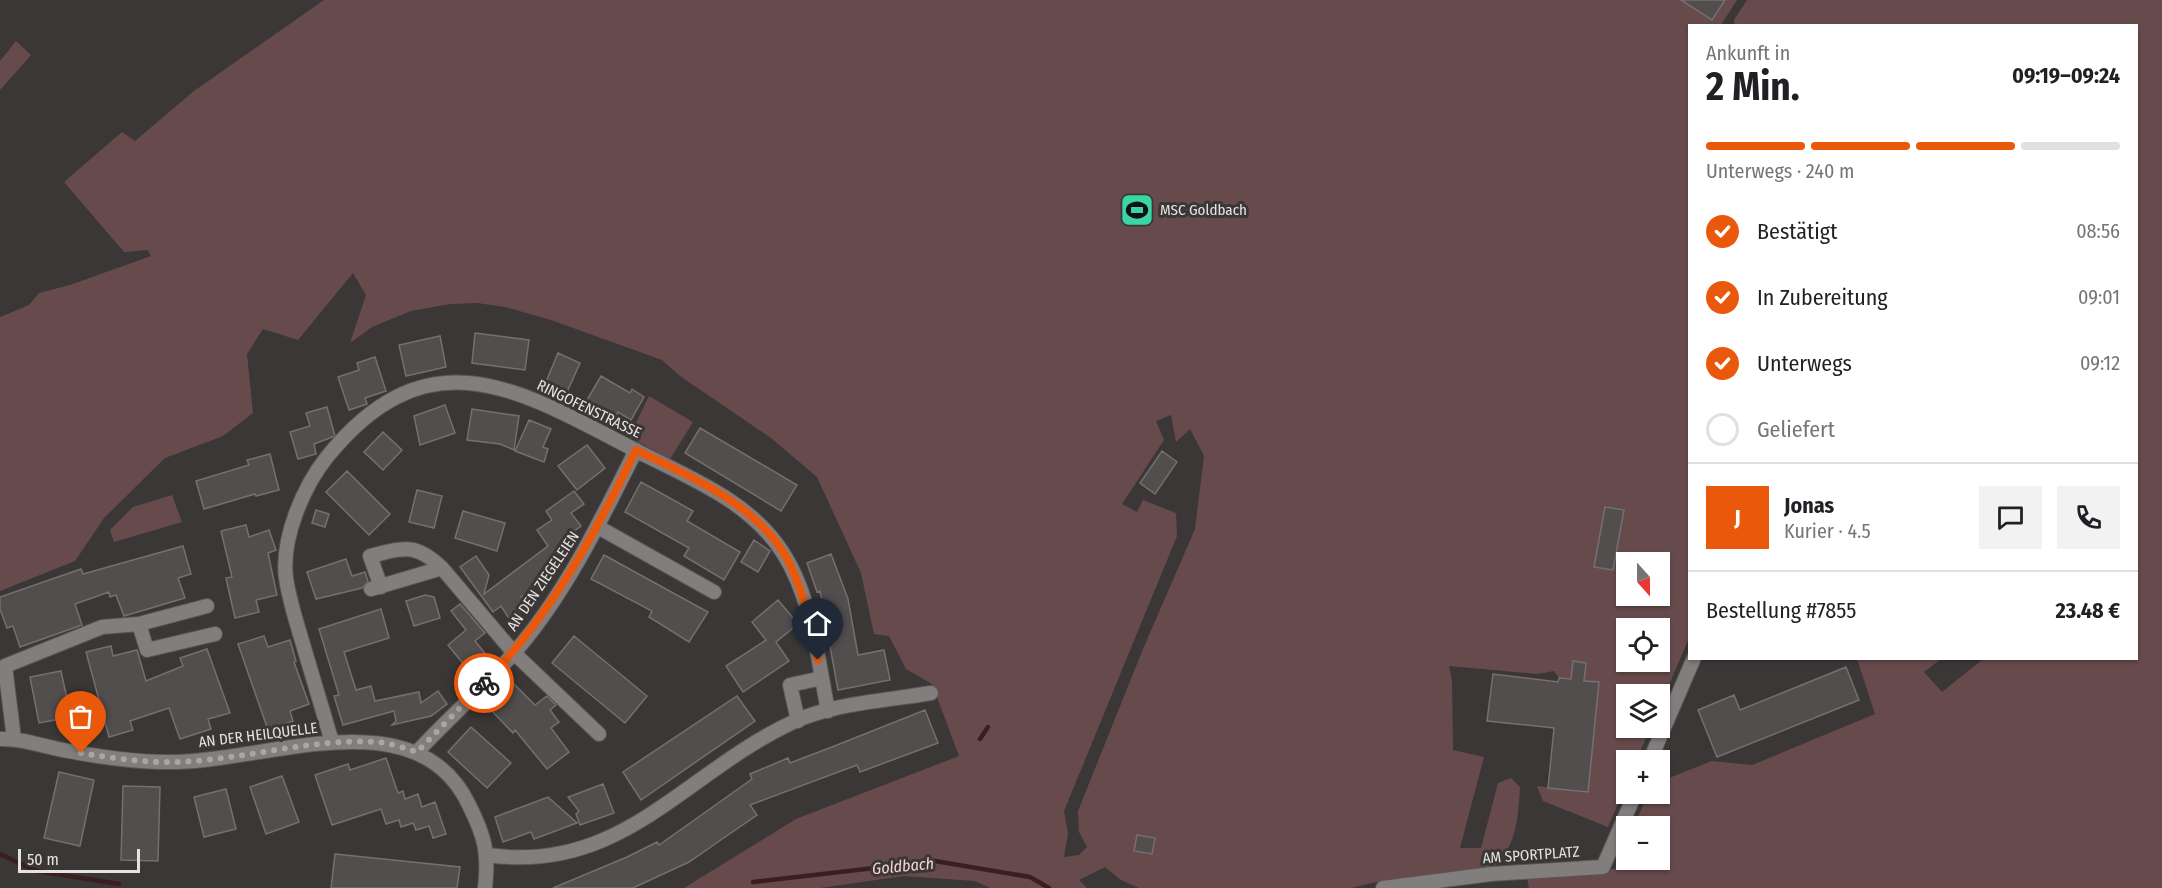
<!DOCTYPE html>
<html lang="de">
<head>
<meta charset="utf-8">
<style>
	:root { --surface:#fff; --page:#f2f2f2; --text:#202124; --muted:#757577; --line:#e0e0e0; --accent:#ea580c }
	body { margin:0; font-family:"Fira Sans Condensed",sans-serif; background:var(--page); color:var(--text); height:100vh; display:flex; flex-direction:column; font-size:22px; white-space:nowrap }
	* { box-sizing:border-box; margin:0 }
	p { font-size:20px; color:var(--muted) }
	.icon { flex:none; width:33px; height:33px; fill:none; stroke:currentColor; stroke-width:2; stroke-linecap:round; stroke-linejoin:round }
	.map { position:relative; flex:1; overflow:hidden }
	.panel { position:absolute; left:1688px; top:24px; width:450px; height:636px; display:flex; flex-direction:column; background:var(--surface); border-radius:0px; box-shadow:0 2px 4px #0004 }
	.panel>* { flex:none }
	.needle { width:39px; rotate:159deg }
	.buttons { position:absolute; left:1616px; top:552px; display:grid; gap:12px }
	.buttons a { display:grid; place-items:center; width:54px; height:54px; border-radius:0px; background:var(--surface); box-shadow:0 2px 4px #0004; font-size:30px }
	.scale { position:absolute; left:18px; bottom:15px; width:122px; box-sizing:border-box; padding-left:6px; border:3px solid #e5e2e2; border-top:0; font-size:16px; line-height:21px; white-space:nowrap; color:#e5e2e2; -webkit-text-stroke:4px #3b3737; paint-order:stroke }
	.pin { position:absolute; display:grid; place-items:center; width:51px; height:51px; color:#fff; margin:-62px -26px; border-radius:50% 50% 50% 0; rotate:-45deg; box-shadow:0 0 6px #0007 }
	.pin .icon { rotate:45deg }
	.courier { position:absolute; display:grid; place-items:center; width:60px; height:60px; margin:-30px; border:4px solid #ea580c; border-radius:50%; background:#fff; color:#222; box-shadow:0 2px 8px #0007 }
	.overview em { font-style:normal; font-weight:700 }
	.overview div { display:flex; flex-direction:column-reverse }
	.overview { display:flex; align-items:center; justify-content:space-between; height:102px; padding:0 18px }
	h1 { font-size:39px; font-weight:700; line-height:45px }
	.bar { display:grid; grid-template-columns:repeat(4,1fr); gap:9px 6px; align-content:center; height:72px; padding:0 18px }
	.bar i { height:8px; border-radius:4px; background:var(--line) }
	.bar .selected { background:var(--accent) }
	.bar p { grid-column:span 4 }
	.line { display:flex; align-items:center; gap:15px; padding:0 18px; border-top:2px solid var(--line) }
	.line div { flex:1 }
	.round { display:grid; place-items:center; flex:none; width:63px; height:63px; border-radius:0px; background:var(--page) }
	ol { padding:0 18px; list-style:none }
	li { display:flex; align-items:center; gap:18px; height:66px }
	li p { margin-inline-start:auto }
	li .icon { padding:6px; border-radius:50%; background:var(--accent); color:#fff; stroke-width:4 }
	li:last-child { color:var(--muted) }
	li i { width:33px; height:33px; border:3px solid var(--line); border-radius:50% }
	.map>svg:first-child { display:block }
	.green { fill:#674b4c; fill-rule:evenodd }
	.lines { fill:none; stroke-linecap:round; stroke-linejoin:round }
	.stream { stroke:#3b1e1f; stroke-width:4.5 }
	.building { fill:#524e4e; stroke:#757070; stroke-width:1.5 }
	.minor-casing { stroke:#595555; stroke-width:16 }
	.minor { stroke:#837e7e; stroke-width:14 }
	.done { stroke:#aaa6a6; stroke-width:6; stroke-dasharray:0 10.8 }
	.route { stroke:#ea580c; stroke-width:8 }
	.labels { text-anchor:middle; dominant-baseline:central; stroke-width:6; stroke-linejoin:round; paint-order:stroke }
	.poi-label { font-size:15px; fill:#e5e2e2; stroke:#3b3737; text-anchor:start }
	.street-label { font-size:15px; fill:#e5e2e2; stroke:#3b3737 }
	.water-label { font-size:16px; font-style:italic; fill:#fbd3d3; stroke:#3b3737 }
</style>
</head>
<body>
<div class="map">
<svg width="2162" height="888" viewBox="0 0 2162 888">
	<rect width="100%" height="100%" fill="#3b3737"/>
	<path class="green" d="M324 0H1737L1721 25 1689 26V638L1659 708V694H1626V728H1651L1636 760H1626V785L1608 827 1543 801 1537 786 1588 792 1599 682 1584 681 1586 663 1573 661 1571 679 1559 678 1554 671 1537 674 1449 666 1452 681 1453 750 1484 757 1460 848H1481L1498 783 1511 778 1520 787C1518 819 1517 846 1492 869L1376 882 1351 888H1139L1121 880 1105 867 1079 880 1087 888H990L975 881 904 876 820 888H684L796 819 959 756 932 684 906 669 889 636 874 634 861 573 817 477 771 438 680 376 662 360 551 320 505 307 477 303 450 304 411 311 372 327 350 343 366 295 353 273 298 340 263 329 247 354 253 413 223 436 165 458 104 518 75 561 0 591V317L29 305 39 293 70 285 151 256 148 250 124 252 64 182 122 132 135 141 194 91ZM1171 415 1176 442 1190 429 1204 456 1195 529 1143 649 1078 811 1079 832 1087 847 1079 855 1064 857 1068 834 1064 811 1177 536 1176 513 1143 500 1137 512 1122 504 1164 440 1156 421ZM1626 562H1659V596H1626ZM1626 628H1659V662H1626Z
		M1747 0H2162V888H1529L1527 878 1594 875 1616 868 1626 844V860H1659V826H1634L1648 794H1659V782L1712 761 1752 765 1875 714 1857 659H1941L1924 672 1942 692 1983 659 2136 658V26H1734V20Z
		M16 41 31 55 0 90V61Z
		M649 396 693 422 670 459 629 437Z
		M172 495 182 522 114 542 110 530 133 507Z"/>
	<g class="lines">
		<path class="stream" d="M980 739 988 727
			M0 854 37 871 119 884
			M753 882 935 861 1030 877 1049 888"/>
	</g>
	<path class="building" d="M1681 0H1725L1712 20Z
		M475 333 529 340 525 370 472 363Z
		M440 336 446 367 406 376 399 345Z
		M558 353 580 363 567 392 546 382Z
		M375 357 386 391 365 398 367 404 349 410 338 377 359 370 357 363Z
		M601 376 630 393 632 389 644 397 631 420 618 412 616 417 587 400Z
		M445 405 455 433 420 445 414 416Z
		M327 407 335 436 314 444 316 454 298 459 290 432 310 426 306 413Z
		M472 409 519 416 514 450 500 444 467 440Z
		M529 420 551 429 543 447 548 449 544 462 515 451Z
		M700 428 797 485 781 511 685 453Z
		M383 432 402 450 383 470 364 452Z
		M587 445 605 468 577 490 558 466Z
		M1162 451 1177 462 1155 494 1140 483Z
		M270 454 279 490 256 496 255 494 204 509 196 481 249 465 247 460Z
		M347 471 390 514 369 535 326 492Z
		M641 482 693 511 687 521 740 552 724 580 684 556 689 548 625 512Z
		M417 490 442 496 434 528 409 522Z
		M574 491 584 504 571 513 581 526 565 538 570 545 556 555 561 561 539 577 542 582 521 597 529 607 510 620 501 606 493 612 460 567 476 556 489 575 484 594 548 546 537 530 552 520 546 511Z
		M1605 507 1624 510 1613 570 1594 567Z
		M316 510 329 514 325 527 312 523Z
		M463 511 505 523 497 551 455 538Z
		M246 525 249 537 269 530 276 550 268 553 277 595 256 600 259 612 235 618 226 578 232 577 221 531Z
		M754 540 770 551 758 572 741 562Z
		M183 546 191 574 178 578 185 598 124 616 116 595 110 597 109 592 75 604 82 625 20 647 13 626 7 628 0 609V597L81 569 83 574Z
		M831 554 848 599 858 655 884 650 890 680 838 690 820 591 817 592 807 563Z
		M604 555 708 612 689 642 649 617 652 611 591 579Z
		M346 559 352 576 365 572 368 581 362 588 316 599 307 572Z
		M425 595 434 597 440 618 414 626 406 601Z
		M778 600 798 624 776 642 789 661 743 692 726 666 766 640 752 622Z
		M460 604 485 633 475 641 487 656 469 671 448 645 466 630 451 611Z
		M381 609 389 638 344 652 356 690 371 686 375 701 419 692 421 703 438 691 447 704 431 716 392 725 396 721 394 711 343 725 334 696 339 695 319 629Z
		M264 636 268 647 290 640 296 661 294 662 309 704 290 711 293 721 268 730 238 644Z
		M574 636 647 696 625 723 552 663Z
		M111 646 113 656 137 650 146 681 183 666 180 658 207 649 230 713 208 719 211 729 180 739 169 708 130 721 133 730 109 737 86 652Z
		M1573 661 1586 663 1584 681 1599 682 1588 792 1548 788 1554 728 1487 721 1493 674 1558 682 1559 678 1571 679Z
		M1846 667 1859 700 1717 757 1698 710 1734 695 1740 710Z
		M61 671 71 717 39 723 30 677Z
		M512 682 535 705 547 696 556 705 550 710 559 722 551 728 569 752 547 769 515 730 513 733 487 706Z
		M737 696 755 721 641 800 623 772Z
		M925 710 938 743 860 772 857 765 750 805 757 815 728 835 689 862 633 888H553L627 857 657 842 659 845 752 779 750 774 788 758 790 763 832 747Z
		M471 727 511 763 487 788 448 752Z
		M386 758 398 793 403 791 405 799 418 794 422 807 435 802 446 834 433 838 429 826 416 830 413 823 401 827 399 820 386 824 381 809 332 825 315 775 348 764 350 770Z
		M59 772 94 780 80 846 44 838Z
		M282 776 299 822 266 834 250 787Z
		M603 784 614 813 580 825 576 814 579 811 568 797Z
		M123 786 160 787 158 861 121 860Z
		M226 789 236 829 204 837 194 797Z
		M548 797 577 823 534 839 531 832 503 842 495 817Z
		M1137 835 1155 838 1152 854 1134 851Z
		M335 854 460 867 457 888H331Z"/>
	<g class="lines">
		<g class="minor-casing">
			<path id="minor" d="M598 527 714 592
				M381 587 370 556C404 548 415 542 442 568
				M371 589 442 568 514 653 599 734
				M139 624 207 606
				M798 721 790 685 822 678
				M0 739C22 738 41 746 63 750 99 757 138 763 176 762 267 761 417 696 469 805 485 837 489 853 485 888
				M14 739 5 666 102 627 139 624 147 650 215 634
				M332 742C322 708 312 675 302 641 296 621 289 599 286 578 281 539 303 487 327 457 429 331 520 390 637 451 690 478 750 501 783 553 812 598 818 660 828 711
				M417 752C448 719 483 688 513 654 564 597 602 518 636 450
				M1650 760 1694 658
				M488 855C620 874 683 775 789 724 831 703 885 701 931 693
				M1383 888 1491 874 1603 867 1635 794"/>
		</g>
		<use href="#minor" class="minor"/>
	</g>
	<g class="lines">
		<path class="done" d="M81 753C112 758 145 763 177 762 244 760 310 738 377 742 390 743 404 748 417 752L484 683"/>
		<path class="route" d="M484 683C550 617 595 534 636 450 687 474 755 504 785 555 803 587 810 624 818 660"/>
	</g>
	<defs>
		<g id="stadium-square" transform="scale(1.725)"><rect x="-9" y="-9" width="18" height="18" rx="4" fill="#3ad4a5" stroke="#3b3737"/><path d="M0-5a6.5 5 0 1 0 0 10a6.5 5 0 1 0 0-10ZM-3.5-1.8h7v3.6h-7Z" fill="#111"/></g>
	</defs>
	<g fill-rule="evenodd">
		<use href="#stadium-square" x="1137" y="210"/>
	</g>
	<g class="labels">
		<g class="poi-label">
			<text x="1160" y="210">MSC Goldbach</text>
		</g>
		<g class="street-label">
			<text transform="translate(589 409) rotate(26)">RINGOFENSTRASSE</text>
			<text transform="translate(543 581) rotate(-56)">AN DEN ZIEGELEIEN</text>
			<text transform="translate(258 735) rotate(-7)">AN DER HEILQUELLE</text>
			<text transform="translate(1531 855) rotate(-4)">AM SPORTPLATZ</text>
		</g>
		<g class="water-label">
			<text transform="translate(903 866) rotate(-5)">Goldbach</text>
		</g>
	</g>
</svg>
<div class="buttons">
<a><svg class="needle" viewBox="-14 -14 28 28"><path d="M0-13l5 13h-10z" fill="#e53935"/><path d="M0 13l5-13h-10z" fill="#757577"/></svg></a>
<a><svg class="icon" aria-label="locate" viewBox="0 0 24 24"><circle cx="12" cy="12" r="6"/><path d="M12 2v4M12 18v4M2 12h4M18 12h4"/></svg></a>
<a><svg class="icon" aria-label="layers" viewBox="0 0 24 24"><path d="M12 4l9 5-9 5-9-5zM3 14l9 5 9-5"/></svg></a>
<a>+</a>
<a>−</a>
</div>
<div class="scale">50 m</div>
<div class="pin" style="left:81px;top:753px;background:#ea580c"><svg class="icon" aria-label="bag" viewBox="0 0 24 24"><path d="M5 8h14l-1 12H6zM9 8a3 3 0 0 1 6 0"/></svg></div>
<div class="pin" style="left:818px;top:660px;background:#1f2937"><svg class="icon" aria-label="home" viewBox="0 0 24 24"><path d="M3 11l9-7 9 7M6 9v11h12V9"/></svg></div>
<div class="courier" style="left:484px;top:683px"><svg class="icon" aria-label="bike" viewBox="0 0 24 24"><circle cx="6" cy="16" r="4"/><circle cx="18" cy="16" r="4"/><path d="M6 16l4-8h5l3 8M10 8l3 8H6M13 5h3"/></svg></div>
<section class="panel">
<div class="overview"><div><h1>2 Min.</h1><p>Ankunft in</p></div><em>09:19–09:24</em></div>
<div class="bar"><i class="selected"></i><i class="selected"></i><i class="selected"></i><i></i><p>Unterwegs · 240 m</p></div>
<ol>
<li><svg class="icon" aria-label="check" viewBox="0 0 24 24"><path d="M5 12l5 5 9-10"/></svg>Bestätigt<p>08:56</p></li>
<li><svg class="icon" aria-label="check" viewBox="0 0 24 24"><path d="M5 12l5 5 9-10"/></svg>In Zubereitung<p>09:01</p></li>
<li><svg class="icon" aria-label="check" viewBox="0 0 24 24"><path d="M5 12l5 5 9-10"/></svg>Unterwegs<p>09:12</p></li>
<li><i></i>Geliefert</li>
</ol>
<div class="line" style="height:108px"><b class="round" style="background:var(--accent);color:#fff">J</b><div><b>Jonas</b><p>Kurier · 4.5</p></div><a class="round"><svg class="icon" aria-label="chat" viewBox="0 0 24 24"><path d="M4 5h16v11H9l-5 4z"/></svg></a><a class="round"><svg class="icon" aria-label="phone" viewBox="0 0 24 24"><path d="M5 4h4l2 5-3 2q2 4 5 5l2-3 5 2v4C11 20 4 13 5 4z"/></svg></a></div>
<div class="line" style="height:78px"><div>Bestellung #7855</div><b>23.48 €</b></div>
</section>
</div>
</body>
</html>
